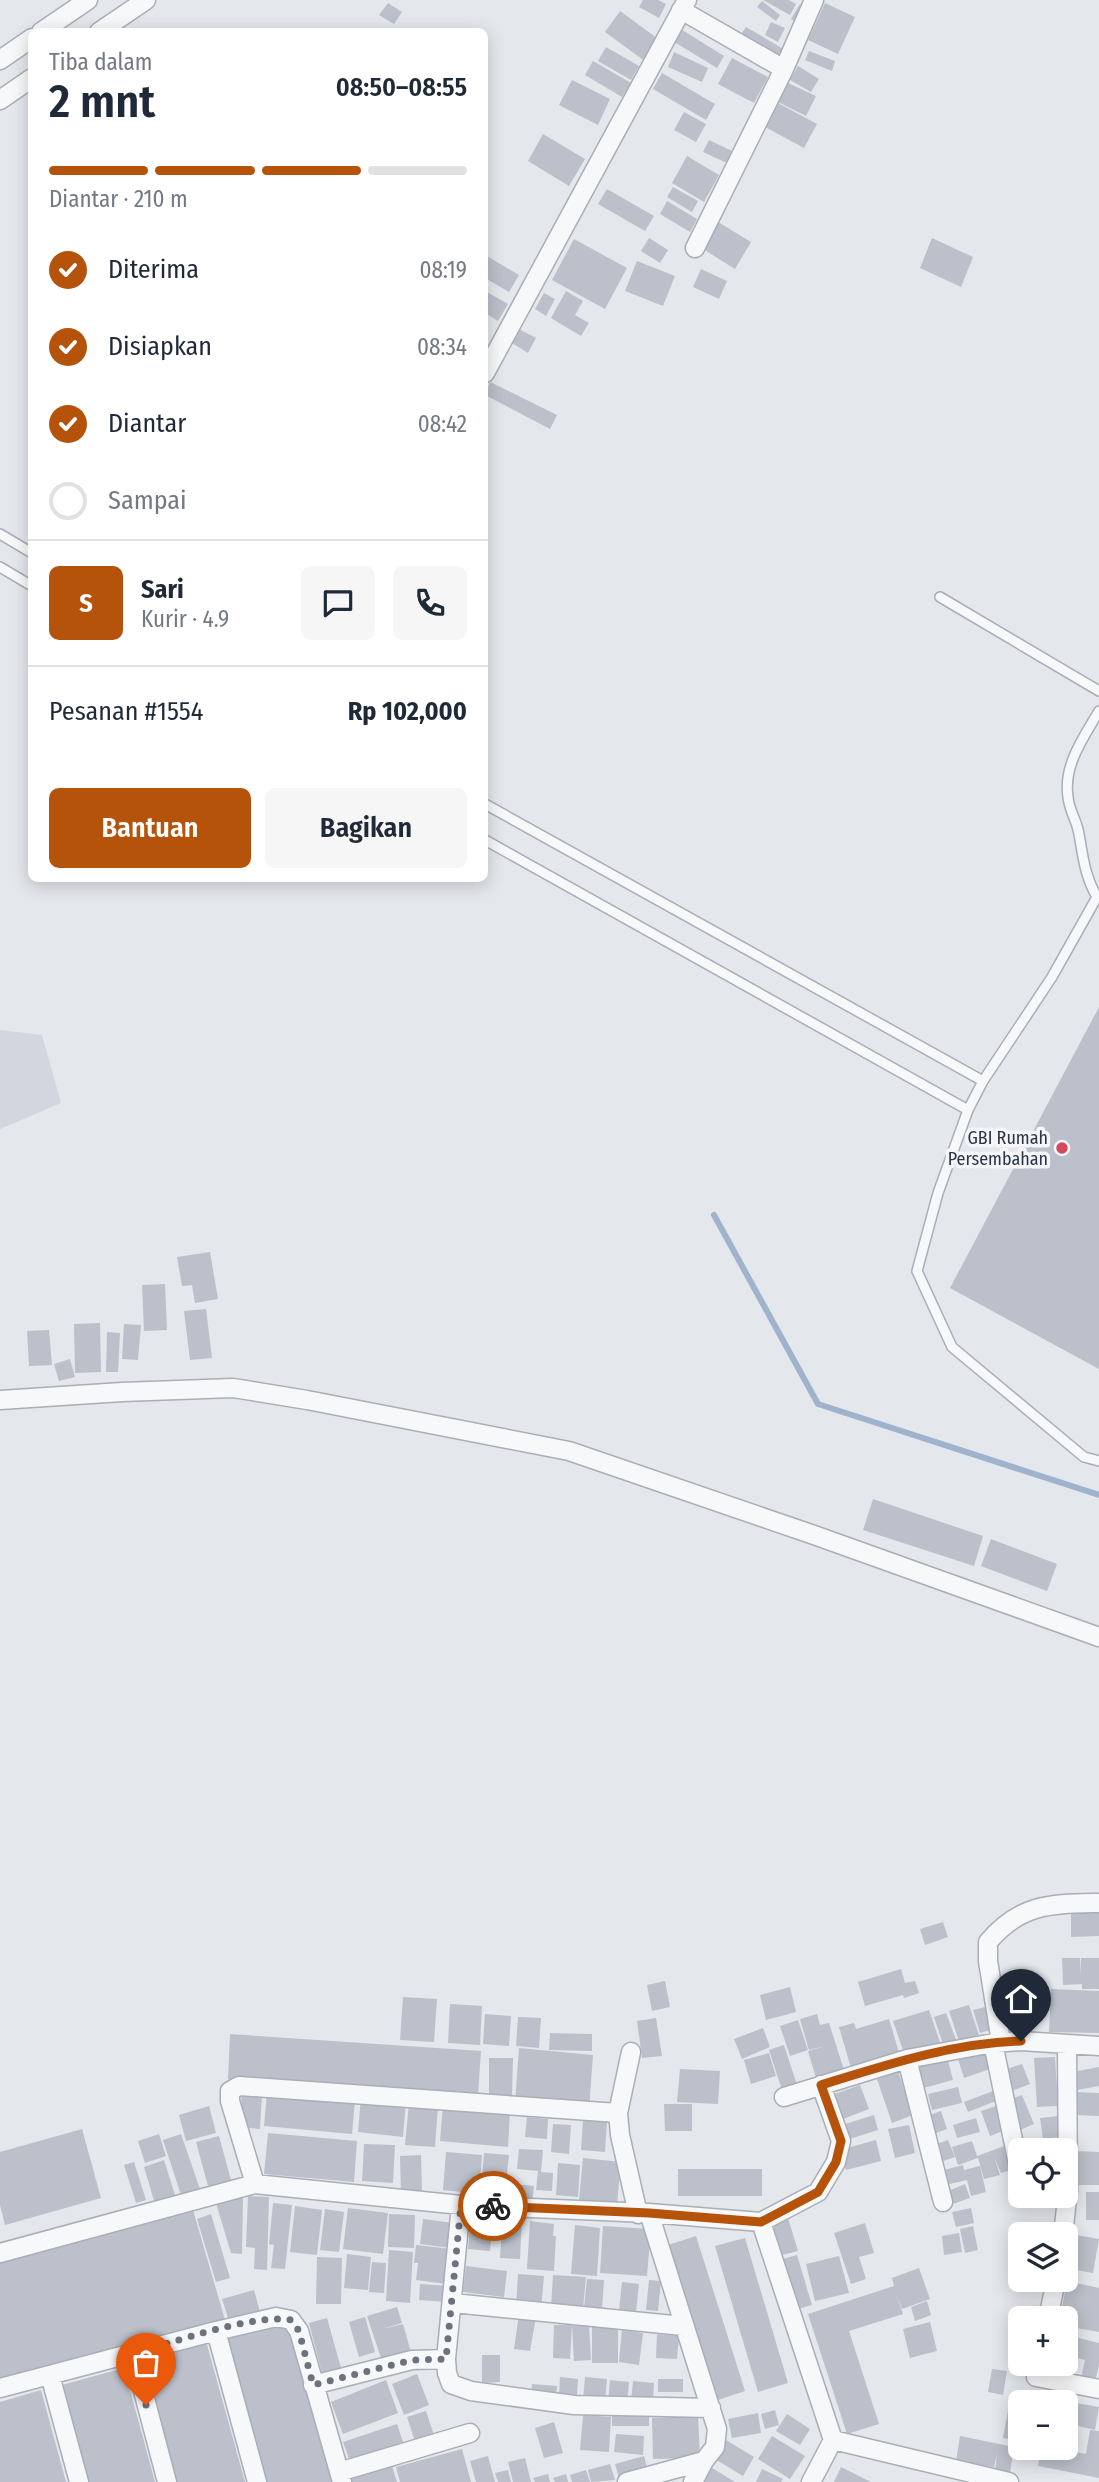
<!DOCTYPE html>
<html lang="id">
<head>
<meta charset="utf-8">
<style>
	:root { --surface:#fff; --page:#f6f6f7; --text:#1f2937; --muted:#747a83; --line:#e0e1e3; --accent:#b45309 }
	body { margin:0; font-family:"Fira Sans Condensed",sans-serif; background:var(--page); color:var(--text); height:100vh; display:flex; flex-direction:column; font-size:26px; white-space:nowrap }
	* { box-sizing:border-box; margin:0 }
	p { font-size:23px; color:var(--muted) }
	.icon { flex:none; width:38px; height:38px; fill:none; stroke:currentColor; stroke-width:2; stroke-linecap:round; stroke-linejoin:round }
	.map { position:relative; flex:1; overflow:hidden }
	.sheet { position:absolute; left:28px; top:28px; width:460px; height:854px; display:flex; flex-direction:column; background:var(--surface); border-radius:10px; box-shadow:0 4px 18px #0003 }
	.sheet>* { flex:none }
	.buttons { position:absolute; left:1008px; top:2138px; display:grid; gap:14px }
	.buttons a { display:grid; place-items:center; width:70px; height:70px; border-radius:10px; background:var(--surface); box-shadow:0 4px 18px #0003; font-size:35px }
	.pin { position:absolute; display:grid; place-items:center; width:60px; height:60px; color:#fff; margin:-72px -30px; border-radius:50% 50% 50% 0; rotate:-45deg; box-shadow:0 0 7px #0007 }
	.pin .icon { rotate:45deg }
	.courier { position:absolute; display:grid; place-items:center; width:70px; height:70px; margin:-35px; border:5px solid #b45309; border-radius:50%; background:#fff; color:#222; box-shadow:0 2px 9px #0007 }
	.overview em { font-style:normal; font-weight:600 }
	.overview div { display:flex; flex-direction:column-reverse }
	.overview { display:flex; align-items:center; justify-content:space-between; height:119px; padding:0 21px }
	h1 { font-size:46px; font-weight:600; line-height:52px }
	.bar { display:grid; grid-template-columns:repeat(4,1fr); gap:10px 7px; align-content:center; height:84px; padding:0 21px }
	.bar i { height:9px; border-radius:5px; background:var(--line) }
	.bar .on { background:var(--accent) }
	.bar p { grid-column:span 4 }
	.line { display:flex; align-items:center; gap:18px; padding:0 21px; border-top:2px solid var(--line) }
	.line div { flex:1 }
	.round { display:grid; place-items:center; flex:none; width:74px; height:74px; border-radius:10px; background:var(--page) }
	ol { padding:0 21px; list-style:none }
	li { display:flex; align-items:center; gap:21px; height:77px }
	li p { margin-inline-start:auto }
	li .icon { padding:7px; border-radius:50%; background:var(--accent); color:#fff; stroke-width:4 }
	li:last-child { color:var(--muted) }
	li i { width:38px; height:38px; border:4px solid var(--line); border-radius:50% }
	.cta { display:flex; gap:14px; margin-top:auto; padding:14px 21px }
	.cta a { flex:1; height:80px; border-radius:10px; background:var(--accent); color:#fff; font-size:28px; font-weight:600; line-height:80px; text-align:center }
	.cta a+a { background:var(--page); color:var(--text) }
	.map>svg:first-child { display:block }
	.built { fill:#d2d6de }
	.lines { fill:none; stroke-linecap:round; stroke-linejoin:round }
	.stream { stroke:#9fb4cc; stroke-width:6 }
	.building { fill:#bbc0ca }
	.lane-casing { stroke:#a9aeb7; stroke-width:12 }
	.street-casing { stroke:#a9aeb7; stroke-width:21 }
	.lane { stroke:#f7f8fa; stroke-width:9 }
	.street { stroke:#f7f8fa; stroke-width:18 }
	.done { stroke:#6c737f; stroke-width:7; stroke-dasharray:0 12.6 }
	.route { stroke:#b45309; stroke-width:9 }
	.poi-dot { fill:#d1495b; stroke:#f4f6f9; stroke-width:2.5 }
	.labels { text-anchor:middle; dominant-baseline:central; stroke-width:7; stroke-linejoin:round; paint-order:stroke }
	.poi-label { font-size:18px; fill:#2b3445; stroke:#f4f6f9; text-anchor:end }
</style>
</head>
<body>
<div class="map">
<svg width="1099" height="2482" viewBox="0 0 1099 2482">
	<rect width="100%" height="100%" fill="#e4e7ec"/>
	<path class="built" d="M0 1030 42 1035 61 1103 0 1129Z"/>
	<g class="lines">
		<path class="stream" d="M714 1215 818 1404 1099 1495"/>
	</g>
	<path class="building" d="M643 0H658L666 4 659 18 639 7Z
		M763 0H789L796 4 790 15Z
		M762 1 780 15 776 21 757 7Z
		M388 3 402 12 394 24 379 15Z
		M825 3 855 17 838 54 808 40Z
		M800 4 808 9 799 24 791 19Z
		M620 11 661 41 646 62 605 32Z
		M771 22 785 28 778 42 765 35Z
		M746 27 785 50 778 62 738 39Z
		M679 28 724 56 717 68 671 40Z
		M606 47 639 66 631 80 598 61Z
		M809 51 835 61 832 71 805 60Z
		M674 52 708 68 702 82 668 67Z
		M732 58 768 77 754 103 718 84Z
		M593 61 631 83 622 97 585 75Z
		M798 66 819 79 811 92 790 80Z
		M662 73 715 104 706 120 653 89Z
		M572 80 610 99 598 125 559 105Z
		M788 83 816 96 806 116 778 102Z
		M778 103 817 124 804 148 765 127Z
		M684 112 706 124 696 142 674 130Z
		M543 134 585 159 569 186 528 161Z
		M709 140 732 151 727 163 703 152Z
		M687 156 719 175 704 202 672 183Z
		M673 187 698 201 692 212 667 197Z
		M607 189 654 216 645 231 598 204Z
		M667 201 697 219 690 232 660 214Z
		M718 222 751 242 735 269 703 249Z
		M649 238 668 250 660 263 641 251Z
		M932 238 973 257 961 287 920 268Z
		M574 239 627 268 605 309 552 280Z
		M485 255 519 275 509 292 485 278Z
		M637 261 675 276 663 306 625 291Z
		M701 269 727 281 719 299 693 287Z
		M485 291 508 304 498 321 485 313Z
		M566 291 583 301 575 315 589 323 581 336 551 318Z
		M544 293 555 299 546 316 535 309Z
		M519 329 536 338 528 353 512 343Z
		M490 382 557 415 550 429 485 395Z
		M1099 1007V1369L950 1288Z
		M210 1252 218 1299 195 1303 192 1285 182 1286 177 1257Z
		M165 1284 167 1330 144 1331 142 1285Z
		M206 1309 212 1358 190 1360 184 1311Z
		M100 1323 101 1372 75 1373 74 1324Z
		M124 1324 141 1325 138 1360 122 1359Z
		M49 1330 52 1365 29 1366 27 1331Z
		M107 1332 120 1333 118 1372H106Z
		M70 1359 75 1377 59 1381 54 1364Z
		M873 1499 983 1536 974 1566 863 1530Z
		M991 1539 1057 1564 1047 1591 981 1566Z
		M1099 1909V1936L1071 1937V1910Z
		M943 1922 948 1937 925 1945 920 1929Z
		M1062 1958H1080L1081 1975V1958H1099V1989H1082V1984L1063 1985Z
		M901 1969 905 1983 915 1981 919 1993 904 1998 903 1995 865 2006 858 1982Z
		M665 1981 670 2007 652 2011 647 1985Z
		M790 1987 796 2012 766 2020 760 1995Z
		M1051 1989 1099 1991V2033L1049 2032Z
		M403 1997 437 1999 434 2042 400 2040Z
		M450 2004 482 2006 480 2045 448 2043Z
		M969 2005 979 2035 959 2041 949 2011Z
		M989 2006 996 2028 980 2033 973 2010Z
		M929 2010 941 2045 905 2056 893 2021Z
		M946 2013 957 2042 944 2047 934 2017Z
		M485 2014 511 2016 509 2046 483 2044Z
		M817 2014 820 2025 829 2023 845 2073 817 2081 808 2051 826 2046 809 2050 800 2019Z
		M518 2017 541 2018 539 2048 516 2046Z
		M656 2018 662 2056 642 2058 637 2021Z
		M889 2019 900 2056 851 2068 839 2027 854 2023 856 2029Z
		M798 2020 808 2050 790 2056 780 2026Z
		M763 2028 770 2047 742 2059 734 2039Z
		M550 2033 592 2034V2051L549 2050Z
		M230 2034 481 2051 478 2095 228 2079Z
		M784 2045 798 2088 783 2093 769 2050Z
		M519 2048 593 2055 589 2109 515 2103Z
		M984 2051 990 2069 964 2078 958 2059Z
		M769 2053 776 2076 751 2084 744 2060Z
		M947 2057 953 2080 923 2088 917 2065Z
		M1055 2057 1058 2106 1037 2107 1034 2058Z
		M489 2058H513L512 2097H489Z
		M1022 2064 1030 2084 1011 2091 1004 2070Z
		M1099 2067V2086L1077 2090 1073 2072Z
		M680 2069 720 2071 718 2104 677 2102Z
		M898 2071 913 2115 892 2123 877 2079Z
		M860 2085 869 2109 838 2121 829 2096Z
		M958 2087 962 2103 932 2110 928 2094Z
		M993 2091 996 2101 968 2112 964 2102Z
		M1076 2092 1099 2093V2116L1076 2115Z
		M242 2093 262 2094 260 2129 239 2127Z
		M267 2093 355 2101 352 2134 264 2126Z
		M1022 2095 1034 2124 1020 2130 1008 2100Z
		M361 2097 406 2101 403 2137 358 2132Z
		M409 2103 438 2106 435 2147 405 2145Z
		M664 2104H692V2131H665Z
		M209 2106 216 2133 186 2141 179 2115Z
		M443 2106 510 2111 508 2147 440 2141Z
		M996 2106 1005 2130 990 2136 981 2111Z
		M941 2111 947 2129 933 2134 927 2116Z
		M874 2115 878 2130 843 2141 839 2126Z
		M1058 2116 1060 2137 1043 2139 1040 2118Z
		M527 2117 548 2119 547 2139 525 2137Z
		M976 2118 980 2132 957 2138 953 2125Z
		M583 2120 607 2121 605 2152 581 2150Z
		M553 2124 571 2125 569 2154 551 2152Z
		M909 2125 915 2153 895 2158 888 2129Z
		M82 2129 101 2198 5 2225 0 2205V2152Z
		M268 2133 357 2141 354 2182 264 2174Z
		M159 2134 166 2156 145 2163 138 2141Z
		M181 2134 200 2189 181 2195 163 2140Z
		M219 2136 231 2180 208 2186 196 2142Z
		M876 2140 881 2161 846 2170 840 2150Z
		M948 2140 955 2157 937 2163 931 2146Z
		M972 2141 977 2156 1007 2145 1015 2169 1001 2173 994 2157 1000 2175 984 2179 978 2158 958 2165 952 2147Z
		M364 2144 395 2145 393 2183 362 2181Z
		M519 2149 543 2150 541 2172 553 2173 552 2191 536 2190 538 2171 517 2169Z
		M1075 2151 1099 2152V2185H1075Z
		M446 2152 482 2155 479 2194 443 2190Z
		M484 2153 509 2155 505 2191 481 2188Z
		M421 2155 422 2194H401L400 2156Z
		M583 2158 621 2162 617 2204 579 2200Z
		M164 2160 176 2198 155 2204 144 2167Z
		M134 2162 146 2200 136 2203 124 2165Z
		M558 2163 580 2165 578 2197 556 2195Z
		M963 2165 964 2170 980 2166 986 2192 971 2196 967 2180 941 2186 937 2172Z
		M678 2169H762V2196H678Z
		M513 2184 534 2186 532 2205 512 2204Z
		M965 2184 970 2198 947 2206 943 2193Z
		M1086 2192H1099V2220H1086Z
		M243 2195 242 2254 231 2253 216 2203Z
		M248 2196 269 2197 267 2270 254 2269 255 2248 246 2247Z
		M273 2203 292 2205 285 2269 271 2268 274 2245 269 2244Z
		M295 2206 322 2210 317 2255 290 2252Z
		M348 2208 388 2213 383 2254 343 2249Z
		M971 2208 974 2223 956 2227 952 2212Z
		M325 2209 344 2212 339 2252 320 2250Z
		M193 2210 225 2320 0 2382V2263Z
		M211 2214 230 2278 216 2282 197 2219Z
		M389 2214 415 2215 414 2248 388 2247Z
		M471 2215 493 2216 490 2251 468 2249Z
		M503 2215 522 2216 520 2259 500 2258Z
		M788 2218 798 2251 782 2255 772 2223Z
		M423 2219 453 2223 450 2248 420 2244Z
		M530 2221 554 2224 553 2236H556L554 2271 527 2269Z
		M865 2223 874 2253 859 2257 866 2279 851 2284 834 2233Z
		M575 2225 600 2228 597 2276 571 2274Z
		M603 2226 651 2229 647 2276 600 2273Z
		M973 2226 978 2250 965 2253 960 2229Z
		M959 2233 962 2252 944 2255 942 2236Z
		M1076 2235 1099 2239 1093 2273 1070 2269Z
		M696 2236 745 2391 715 2401 665 2246Z
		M745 2238 788 2383 758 2392 715 2246Z
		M416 2245 451 2249 447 2284 416 2280 418 2263H414Z
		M389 2250 413 2252 410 2303 386 2301Z
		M347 2254 371 2257 368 2290 344 2288Z
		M797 2255 812 2305 798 2309 783 2259Z
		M839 2256 849 2293 815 2301 806 2264Z
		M317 2257 342 2258 341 2304H316Z
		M372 2262 386 2263 384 2293 369 2292Z
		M466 2266 507 2271 504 2297 463 2292Z
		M919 2268 930 2299 902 2309 896 2294 903 2314 849 2331 879 2424 847 2434 808 2314 894 2286 892 2278Z
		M518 2274 544 2276 541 2308 516 2306Z
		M553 2275 586 2277 583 2309 551 2307Z
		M587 2279 604 2280 602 2309 584 2308Z
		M649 2280 661 2281 658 2311 646 2310Z
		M1067 2281 1099 2288V2332L1066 2326V2319H1060Z
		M622 2282 639 2284 636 2312 619 2311Z
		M420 2284 448 2286 447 2302 419 2300Z
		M254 2290 260 2312 229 2321 222 2299Z
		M927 2301 931 2315 915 2321 911 2307Z
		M397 2307 402 2323 382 2329 403 2324 412 2356 383 2364 367 2316Z
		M519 2314 536 2317 530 2351 514 2349Z
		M365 2317 375 2352 359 2357 349 2322Z
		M327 2318 341 2368 322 2373 309 2323Z
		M288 2321 333 2482H262L223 2339Z
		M930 2322 937 2351 910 2358 903 2329Z
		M554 2325H572L570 2359 553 2358Z
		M589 2325 591 2360 574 2361 572 2326Z
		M592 2326 618 2327V2363H592Z
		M622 2330 643 2333 639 2365 619 2362Z
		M657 2334 679 2336 677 2359 656 2358Z
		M1066 2335 1099 2343V2365L1094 2386 1080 2383 1085 2360 1066 2355Z
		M206 2341 245 2482H175L140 2359Z
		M482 2355H500V2382L482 2383Z
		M124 2368 155 2482H85L58 2386Z
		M992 2369 1007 2371 1003 2395 988 2392Z
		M417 2374 429 2405 404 2415 392 2384Z
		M560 2377 578 2379 577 2395 559 2394Z
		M585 2377 607 2379 605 2403 583 2401Z
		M658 2379H683V2392H658Z
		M386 2380 398 2413 343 2434 331 2402Z
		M610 2380 629 2382 627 2405 608 2403Z
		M633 2381 654 2383 653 2403 631 2401Z
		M532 2384 557 2386 556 2400 531 2399Z
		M41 2390 66 2482H0V2402Z
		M1054 2399 1099 2407 1095 2430 1078 2426 1074 2447 1066 2445V2403H1054Z
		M1009 2405 1020 2407 1015 2440 1003 2438Z
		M775 2410 779 2425 765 2429 761 2414Z
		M426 2411 436 2441 417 2447 407 2417Z
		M758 2413 761 2433 732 2438 728 2419Z
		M787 2414 810 2429 800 2445 776 2431Z
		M583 2415 611 2417 609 2452 580 2450Z
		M612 2416H649V2426H612Z
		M698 2416 700 2458 653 2459 652 2418Z
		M554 2422 563 2453 544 2458 535 2428Z
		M397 2424 404 2445 351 2464 343 2442Z
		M1090 2430 1099 2431V2478L1038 2466 1041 2448H1055L1086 2454Z
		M616 2434 644 2436 643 2455 614 2452Z
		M772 2436 805 2456 790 2479 758 2459Z
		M960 2436 1014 2447 1010 2473 995 2471 997 2454 994 2467 956 2462Z
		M726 2440 754 2457 743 2476 715 2459Z
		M462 2449 471 2482H400L396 2467Z
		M488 2456 495 2482H476L470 2461Z
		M644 2456 649 2474 620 2482 615 2464Z
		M525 2458 531 2482H513L508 2462Z
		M610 2464 615 2480 591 2482 588 2470Z
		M392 2466 397 2482H345V2481Z
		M841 2467 871 2482H834Z
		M712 2468 735 2482H704Z
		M762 2469 783 2479 781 2482H756Z
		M508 2470 511 2482H498L495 2473Z
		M586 2470 590 2482H572L570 2475Z
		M548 2474 550 2482H535L533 2478Z
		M566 2474 568 2482H555L553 2478Z"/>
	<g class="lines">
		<g class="lane-casing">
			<path id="lane" d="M0 534 32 553
				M0 567 32 586
				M940 597 1099 691
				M485 804 983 1081
				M485 840 968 1110
				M1097 897C1085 877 1083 857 1079 834 1077 821 1069 810 1068 797 1063 765 1084 737 1099 711
				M1099 897H1097L1052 977 983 1081 968 1110 938 1193 917 1271 952 1347 1084 1457 1099 1461"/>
		</g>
		<g class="street-casing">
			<path id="street" d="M681 10 784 69 814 0
				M41 32 88 0
				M99 32 146 0
				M0 60 32 38
				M0 100 32 78
				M695 248 784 69
				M485 373 687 0
				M0 1400 122 1392 233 1388 307 1400 569 1451 814 1535 1099 1637
				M1001 2042 988 1961V1942C1021 1903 1051 1904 1099 1903
				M993 2043 1018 2164
				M631 2052 618 2113 620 2135 638 2214
				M907 2059 943 2202
				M784 2097 907 2059 993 2043 1021 2041 1099 2046
				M255 2184 230 2101V2091L239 2086 618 2113
				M461 2205 446 2359 447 2373 451 2384 471 2391 574 2405 711 2408
				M649 2213 717 2429 715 2447 704 2461 693 2482
				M761 2222 818 2192 836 2162 841 2141 821 2085
				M1063 2235 1068 2190 1067 2045
				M0 2253 255 2184 461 2205 649 2213 761 2222 833 2440 811 2482
				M453 2303 683 2326
				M1048 2319 1056 2280
				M216 2331 257 2482
				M133 2353 167 2482
				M1038 2364 1036 2377 1099 2389
				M50 2375 79 2482
				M313 2385 412 2360 446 2359
				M0 2388 216 2331 276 2317 291 2320 299 2331 342 2482
				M833 2440 1009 2482
				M339 2472 470 2433
				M627 2482 704 2461"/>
		</g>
		<use href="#lane" class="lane"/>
		<use href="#street" class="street"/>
	</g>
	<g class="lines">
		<path class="done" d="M146 2405 133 2354C170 2343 256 2313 291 2320L299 2331 313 2385 412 2360 446 2359 461 2205 493 2206"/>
		<path class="route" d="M493 2206 649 2213 761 2222 818 2192 836 2162 841 2141 821 2085C886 2065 953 2043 1021 2041"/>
	</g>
	<circle class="poi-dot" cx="1062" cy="1148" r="7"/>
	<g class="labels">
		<g class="poi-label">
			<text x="1048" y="1138">GBI Rumah<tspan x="1048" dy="21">Persembahan</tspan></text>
		</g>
	</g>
</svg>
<div class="buttons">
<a><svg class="icon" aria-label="locate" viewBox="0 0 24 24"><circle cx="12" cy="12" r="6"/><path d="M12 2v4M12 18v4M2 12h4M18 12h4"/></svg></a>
<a><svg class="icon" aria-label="layers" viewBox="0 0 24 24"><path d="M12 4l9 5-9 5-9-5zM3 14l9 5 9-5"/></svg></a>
<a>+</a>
<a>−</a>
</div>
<div class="pin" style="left:146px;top:2405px;background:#ea580c"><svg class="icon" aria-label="bag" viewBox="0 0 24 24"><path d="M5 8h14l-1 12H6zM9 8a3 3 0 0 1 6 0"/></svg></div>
<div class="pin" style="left:1021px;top:2041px;background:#1f2937"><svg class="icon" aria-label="home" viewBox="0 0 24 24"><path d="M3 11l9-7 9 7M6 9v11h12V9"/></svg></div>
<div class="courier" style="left:493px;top:2206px"><svg class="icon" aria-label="bike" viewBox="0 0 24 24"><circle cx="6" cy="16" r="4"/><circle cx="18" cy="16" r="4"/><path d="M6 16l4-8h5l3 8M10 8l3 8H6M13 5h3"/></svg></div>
<section class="sheet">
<div class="overview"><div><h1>2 mnt</h1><p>Tiba dalam</p></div><em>08:50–08:55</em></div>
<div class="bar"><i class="on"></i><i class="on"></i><i class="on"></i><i></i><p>Diantar · 210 m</p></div>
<ol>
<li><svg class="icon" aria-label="check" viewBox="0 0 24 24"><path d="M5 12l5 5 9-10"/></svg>Diterima<p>08:19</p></li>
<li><svg class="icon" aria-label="check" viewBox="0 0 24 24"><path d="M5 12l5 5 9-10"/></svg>Disiapkan<p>08:34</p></li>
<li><svg class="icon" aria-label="check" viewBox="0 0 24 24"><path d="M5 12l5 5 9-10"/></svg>Diantar<p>08:42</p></li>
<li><i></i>Sampai</li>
</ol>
<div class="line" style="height:126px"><b class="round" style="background:var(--accent);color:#fff">S</b><div><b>Sari</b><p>Kurir · 4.9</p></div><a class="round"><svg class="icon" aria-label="chat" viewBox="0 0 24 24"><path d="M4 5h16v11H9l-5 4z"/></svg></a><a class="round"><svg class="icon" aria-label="phone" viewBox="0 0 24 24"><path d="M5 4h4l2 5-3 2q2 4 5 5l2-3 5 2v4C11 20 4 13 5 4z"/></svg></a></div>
<div class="line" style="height:91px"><div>Pesanan #1554</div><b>Rp 102,000</b></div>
<div class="cta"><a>Bantuan</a><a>Bagikan</a></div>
</section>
</div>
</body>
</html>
